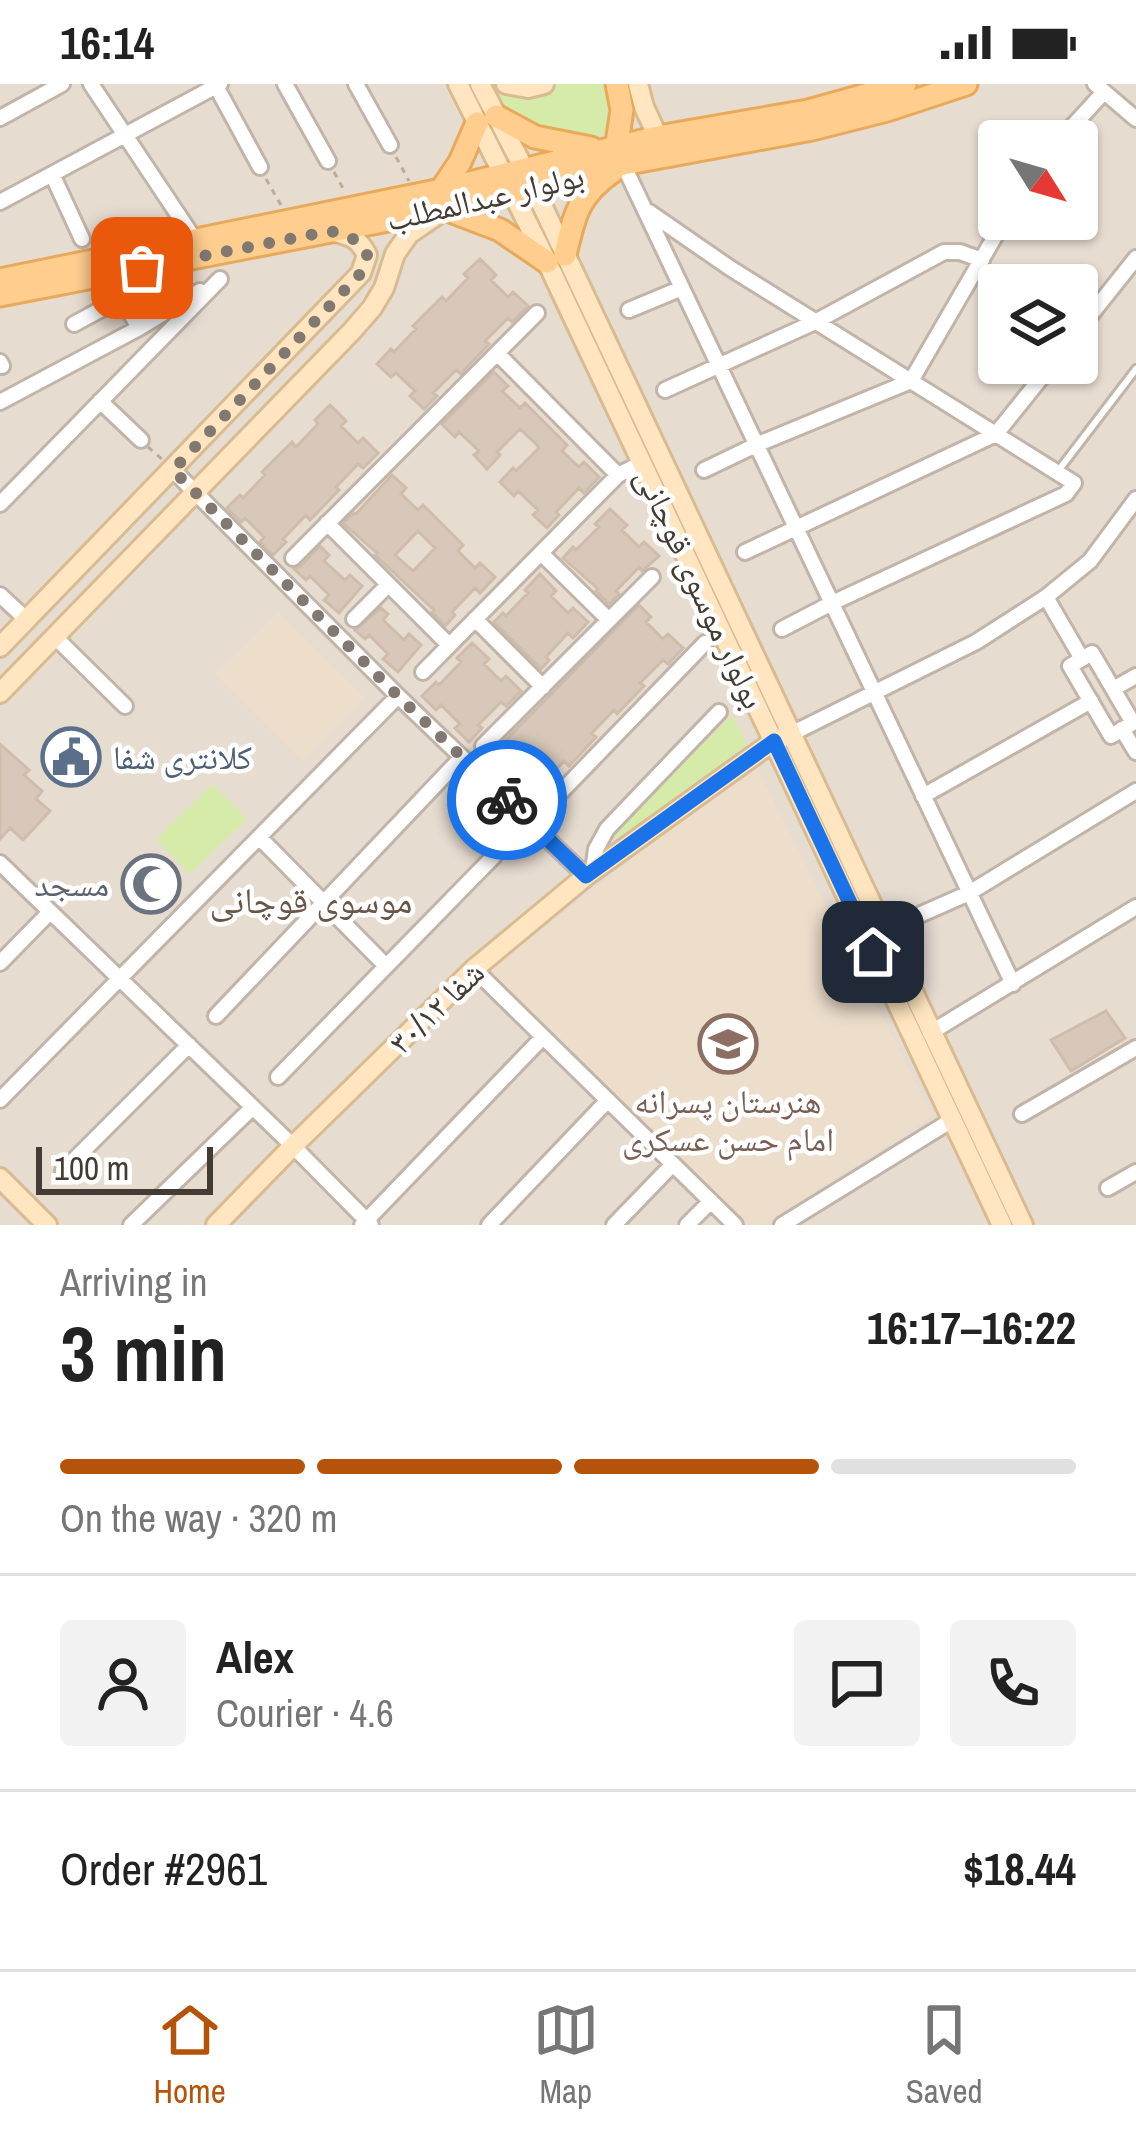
<!DOCTYPE html>
<html lang="en">
<head>
<meta charset="utf-8">
<style>
	:root { --surface:#fff; --page:#f2f2f2; --text:#222; --muted:#767676; --line:#e0e0e0; --accent:#b45309 }
	body { margin:0; font-family:"Archivo Narrow","Noto Naskh Arabic",sans-serif; background:var(--page); color:var(--text); height:100vh; display:flex; flex-direction:column; font-size:45px; white-space:nowrap }
	* { box-sizing:border-box; margin:0 }
	p { font-size:39px; color:var(--muted) }
	.icon { flex:none; width:66px; height:66px; fill:none; stroke:currentColor; stroke-width:2; stroke-linecap:round; stroke-linejoin:round }
	.map { position:relative; height:1141px; overflow:hidden }
	.drawer { display:flex; flex-direction:column; background:var(--surface); flex:1 }
	.drawer>* { flex:none }
	.needle { width:78px; rotate:127deg }
	.tools { position:absolute; left:978px; top:36px; display:grid; gap:24px }
	.tools a { display:grid; place-items:center; width:120px; height:120px; border-radius:12px; background:var(--surface); box-shadow:0 3px 9px #0004; font-size:60px }
	.scale { position:absolute; left:36px; bottom:30px; width:177px; box-sizing:border-box; padding-left:12px; border:6px solid #443b33; border-top:0; font-size:33px; line-height:42px; white-space:nowrap; color:#443b33; -webkit-text-stroke:9px #fff; paint-order:stroke }
	.pin { position:absolute; display:grid; place-items:center; width:102px; height:102px; color:#fff; margin:-51px; border-radius:24px; box-shadow:0 6px 18px #0006 }
	.courier { position:absolute; display:grid; place-items:center; width:120px; height:120px; margin:-60px; border:9px solid #1a73e8; border-radius:50%; background:#fff; color:#222; box-shadow:0 3px 15px #0007 }
	.headline em { font-style:normal; font-weight:700 }
	.headline div { display:flex; flex-direction:column-reverse }
	.headline { display:flex; align-items:center; justify-content:space-between; height:204px; padding:0 60px }
	h1 { font-size:78px; font-weight:700; line-height:90px }
	.bar { display:grid; grid-template-columns:repeat(4,1fr); gap:18px 12px; align-content:center; height:144px; padding:0 60px }
	.bar i { height:15px; border-radius:9px; background:var(--line) }
	.bar .active { background:var(--accent) }
	.bar p { grid-column:span 4 }
	.line { display:flex; align-items:center; gap:30px; padding:0 60px; border-top:3px solid var(--line) }
	.line div { flex:1 }
	.round { display:grid; place-items:center; flex:none; width:126px; height:126px; border-radius:12px; background:var(--page) }
	.status { display:flex; justify-content:space-between; align-items:center; height:84px; padding:0 60px; background:var(--surface); direction:ltr }
	.status svg { height:33px; fill:currentColor }
	.menu { display:flex; justify-content:space-around; align-items:center; height:168px; border-top:3px solid var(--line); background:var(--surface); font-size:33px; color:var(--muted) }
	.menu a { display:grid; justify-items:center; gap:6px }
	.menu .active { color:var(--accent) }
	.map>svg:first-child { display:block }
	.residential { fill:#e7dcd0; fill-rule:evenodd }
	.education { fill:#eddecc }
	.green { fill:#d6eaa9 }
	.building { fill:#d8c8bb; stroke:#d0bcab; stroke-width:3; fill-rule:evenodd }
	.lines { fill:none; stroke-linecap:round; stroke-linejoin:round }
	.lane-casing { stroke:#c1b4a8; stroke-width:12 }
	.street-casing { stroke:#c1b4a8; stroke-width:20 }
	.secondary-casing { stroke:#d9bb92; stroke-width:24 }
	.primary-casing { stroke:#e9a95a; stroke-width:27 }
	.path { stroke:#c1ab95; stroke-width:3; stroke-dasharray:6 6; stroke-linecap:butt }
	.lane { stroke:#fff; stroke-width:6 }
	.street { stroke:#fff; stroke-width:14 }
	.secondary { stroke:#ffe6c0; stroke-width:18 }
	.primary { stroke:#ffce8f; stroke-width:21 }
	.done { stroke:#817971; stroke-width:12; stroke-dasharray:0 21.6 }
	.route { stroke:#1a73e8; stroke-width:15 }
	.labels { text-anchor:middle; dominant-baseline:central; stroke-width:9; stroke-linejoin:round; paint-order:stroke }
	.street-label { font-size:33px; fill:#443b33; stroke:#fff }
	.service-label { font-size:33px; fill:#4e5e75; stroke:#fff; text-anchor:start }
	.worship-label { font-size:33px; fill:#5b616d; stroke:#fff; text-anchor:end }
	.education-label { font-size:33px; fill:#785e54; stroke:#fff }
	.neighbourhood-label { font-size:36px; fill:#685749; stroke:#fff }
</style>
</head>
<body>
<div class="status"><b>16:14</b><svg viewBox="0 0 49 12"><path d="M0 12V9h3v3zM5 12V6h3v6zM10 12V3h3v9zM15 12V0h3v12zM26 1h20v11H26zM47 4h2v5h-2z"/></svg></div>
<div class="map">
<svg width="1136" height="1141" viewBox="0 0 1136 1141">
	<rect width="100%" height="100%" fill="#f2ebe3"/>
	<path class="residential" d="M0 0H1136V1141H0ZM999 57H1077V135H999ZM999 201H1077V279H999Z"/>
	<path class="education" d="M278 528 365 614 303 677 215 590Z
		M755 680 932 1032 763 1141H744L486 889Z"/>
	<path class="green" d="M559 0H612V44C576 73 541 44 506 27L498 5C517 11 543 11 559 0Z
		M732 631 747 660 634 750 621 755 615 753 616 745Z
		M213 700 247 735 190 790 156 755Z"/>
	<path class="building" d="M480 175 496 191 491 196 508 213 513 208 528 222 512 238 508 234 485 257 489 260 466 284 461 290 456 286 433 309 437 312 424 325 410 312 415 307 396 289 391 293 377 280 391 265 394 268 416 245 413 242 442 213 446 217 468 194 464 190Z
		M494 288 508 302 502 307 520 324 525 319 567 361 562 367 579 383 584 378 599 393 584 409 579 404 556 428 559 431 547 444 533 431 538 426 518 407 514 412 500 398 513 384 516 387 539 364 536 360 520 345 497 368 500 371 487 385 474 371 479 367 459 348 455 353 442 340Z
		M330 321 346 337 341 342 358 359 363 354 378 369 363 384 358 380 336 403 339 406 310 436 306 431 283 455 286 458 273 471 260 458 264 453 245 434 241 438 227 424 240 411 243 414 265 391 262 388 292 358 296 363 318 340 315 336Z
		M392 391 406 404 401 410 418 426 423 421 463 461 458 467 475 484 480 479 495 493 480 509 475 504 452 528 455 531 445 542 432 528 434 526 375 471 377 469 343 439 354 429 356 430ZM418 447 435 464 413 487 395 471Z
		M610 425 627 441 622 446 639 463 644 458 659 472 642 487 639 483 616 507 619 510 609 520 596 507 598 505 563 474 573 463 576 466 599 443 595 440Z
		M320 462 329 471 324 477 345 496 350 491 362 502 339 529 324 516 329 511 310 492 306 496 294 485 301 482Z
		M540 490 556 507 551 512 568 529 573 524 588 538 573 554 568 549 546 573 549 576 541 585 494 538 503 529 506 532 528 509 525 506Z
		M639 521 651 533 646 538 663 555 668 550 683 564 668 580 663 576 640 599 644 602 617 630 614 626 591 650 596 653 569 682 564 677 542 701 545 704 532 717 519 704 523 699 504 680 500 685 487 673 502 660Z
		M381 524 388 530 383 536 404 556 409 550 421 561 398 588 383 575 388 570 369 551 365 555 355 546Z
		M472 559 489 575 484 580 501 597 506 592 521 607 506 622 501 618 478 641 482 644 469 658 455 644 460 640 441 621 436 626 422 612 436 598 439 601 461 578 457 574Z
		M75 648 93 665 88 671 92 674 75 693 70 689 65 695 47 678 55 670 50 665 64 650 69 655Z
		M0 660 29 686 24 691 42 707 36 715 50 727 23 756 10 744 0 755Z
		M150 773 178 801 153 827 125 799Z
		M1106 927 1125 954 1071 987 1051 956Z"/>
	<g class="lines">
		<g class="lane-casing">
			<path id="lane" d="M1058 387 1136 285"/>
		</g>
		<g class="street-casing">
			<path id="street" d="M91 0 195 156
				M285 0 328 77
				M356 0 390 61
				M1095 0 1136 35
				M216 2 260 83
				M0 34 62 0
				M1059 57 1104 8
				M623 80 1013 900
				M52 90 82 155
				M0 118 220 0
				M649 128 730 184 1074 399 1066 410 832 519 782 545
				M629 226 682 204
				M74 240 122 214 139 244
				M1077 248 1136 174
				M497 269 618 391
				M0 278 2 282
				M665 306 815 238 944 168H960L982 176
				M100 317 141 356
				M0 318 139 244 200 207
				M173 386 398 612 586 792
				M704 386 756 361 911 297 1005 135
				M0 420 220 195
				M327 439 449 561
				M745 468 996 350 1053 279
				M541 469 609 536
				M293 474 537 229
				M0 511 27 536
				M1046 513 1082 575
				M354 535 388 501
				M475 535 543 603
				M54 552 125 622
				M1092 569 1133 639 1111 652 1070 582Z
				M423 588 618 391 642 379
				M1113 605 1136 592
				M1122 645 1136 668
				M791 650 976 558 1046 513 1090 477 1136 415
				M483 662 652 493
				M923 712 1091 617
				M531 739 705 559
				M259 753 386 882
				M0 779 293 1062 371 1141
				M593 787 596 765 607 745 719 628
				M917 832 969 809 1136 707
				M0 879 50 828
				M474 885 735 1141
				M216 932 462 673
				M930 949 1136 823
				M278 993 494 772
				M0 1016 398 612
				M1022 1030 1136 964
				M63 1087 189 961
				M1108 1104 1136 1088
				M131 1141 253 1023
				M362 1141 543 953
				M489 1141 608 1016
				M614 1141 673 1080
				M687 1141 711 1117
				M782 1141 952 1036"/>
		</g>
		<g class="secondary-casing">
			<path id="secondary" d="M458 0 547 178 1002 1141
				M480 0 534 104 1023 1141
				M506 0 528 4 544 0
				M638 0 644 23 658 53
				M0 563 361 189 367 171C359 155 352 152 335 148
				M0 609 352 247 372 224 384 204 395 170 409 150 444 126
				M0 1094 47 1141
				M216 1141 293 1062 474 885 586 792 774 657 784 653"/>
		</g>
		<g class="primary-casing">
			<path id="primary" d="M496 32 535 53 591 64
				M616 65 622 26 617 0
				M441 106 460 78 477 39
				M445 125 500 146 547 178
				M565 171C574 132 578 111 613 87
				M0 196 441 106 658 53 808 27 905 0
				M0 211 445 125 623 80 812 45 887 26 966 0"/>
		</g>
		<path class="path" d="M396 73 409 97
			M334 88 344 106
			M266 95 282 123
			M148 363 163 376"/>
		<use href="#lane" class="lane"/>
		<use href="#street" class="street"/>
		<use href="#secondary" class="secondary"/>
		<use href="#primary" class="primary"/>
	</g>
	<g class="lines">
		<path class="done" d="M142 184 330 147C349 152 358 154 367 171L361 189 173 386 398 612 507 716"/>
		<path class="route" d="M507 716 586 792 774 657 873 868"/>
	</g>
	<defs>
		<g id="civic-ring" transform="scale(3)"><circle r="9.5" fill="#fff" stroke="#5c6f8a" stroke-width="1.5"/><path d="M-.6-6.5H3V-4.5H.6V-3L4-1V1h2V6H-6V1h2V-1L-.6-3ZM-1.2 2.5V6h2.4V2.5Z" fill="#5c6f8a"/></g>
		<g id="mosque-ring" transform="scale(3)"><circle r="9.5" fill="#fff" stroke="#6b7280" stroke-width="1.5"/><path d="M3.5-4.9A6 6 0 1 0 3.5 4.9A5 5 0 1 1 3.5-4.9Z" fill="#6b7280"/></g>
		<g id="school-ring" transform="scale(3)"><circle r="9.5" fill="#fff" stroke="#8d6e63" stroke-width="1.5"/><path d="M0-5L7-2L0 1L-7-2ZM-4 1L0 2.5L4 1V4Q0 6-4 4Z" fill="#8d6e63"/></g>
	</defs>
	<g fill-rule="evenodd">
		<use href="#civic-ring" x="71" y="673"/>
		<use href="#mosque-ring" x="151" y="800"/>
		<use href="#school-ring" x="728" y="960"/>
	</g>
	<g class="labels">
		<g class="street-label">
			<text transform="translate(485 113) rotate(-13)">بولوار عبدالمطلب</text>
			<text transform="translate(701 504) rotate(65)">بولوار موسوی قوچانی</text>
			<text transform="translate(436 923) rotate(-44)">شفا ۳۰/۱۲</text>
		</g>
		<g class="service-label">
			<text x="113" y="673">کلانتری شفا</text>
		</g>
		<g class="worship-label">
			<text x="109" y="800">مسجد</text>
		</g>
		<g class="education-label">
			<text x="728" y="1017">هنرستان پسرانه<tspan x="728" dy="38">امام حسن عسکری</tspan></text>
		</g>
		<g class="neighbourhood-label">
			<text x="311" y="816">موسوی قوچانی</text>
		</g>
	</g>
</svg>
<div class="tools">
<a><svg class="needle" viewBox="-14 -14 28 28"><path d="M0-13l5 13h-10z" fill="#e53935"/><path d="M0 13l5-13h-10z" fill="#767676"/></svg></a>
<a><svg class="icon" aria-label="layers" viewBox="0 0 24 24"><path d="M12 4l9 5-9 5-9-5zM3 14l9 5 9-5"/></svg></a>
</div>
<div class="scale">100 m</div>
<div class="pin" style="left:142px;top:184px;background:#ea580c"><svg class="icon" aria-label="bag" viewBox="0 0 24 24"><path d="M5 8h14l-1 12H6zM9 8a3 3 0 0 1 6 0"/></svg></div>
<div class="pin" style="left:873px;top:868px;background:#1f2937"><svg class="icon" aria-label="home" viewBox="0 0 24 24"><path d="M3 11l9-7 9 7M6 9v11h12V9"/></svg></div>
<div class="courier" style="left:507px;top:716px"><svg class="icon" aria-label="bike" viewBox="0 0 24 24"><circle cx="6" cy="16" r="4"/><circle cx="18" cy="16" r="4"/><path d="M6 16l4-8h5l3 8M10 8l3 8H6M13 5h3"/></svg></div>
</div>
<section class="drawer">
<div class="headline"><div><h1>3 min</h1><p>Arriving in</p></div><em>16:17–16:22</em></div>
<div class="bar"><i class="active"></i><i class="active"></i><i class="active"></i><i></i><p>On the way · 320 m</p></div>
<div class="line" style="height:216px"><a class="round"><svg class="icon" aria-label="person" viewBox="0 0 24 24"><circle cx="12" cy="8" r="4"/><path d="M4 21q1-7 8-7t8 7"/></svg></a><div><b>Alex</b><p>Courier · 4.6</p></div><a class="round"><svg class="icon" aria-label="chat" viewBox="0 0 24 24"><path d="M4 5h16v11H9l-5 4z"/></svg></a><a class="round"><svg class="icon" aria-label="phone" viewBox="0 0 24 24"><path d="M5 4h4l2 5-3 2q2 4 5 5l2-3 5 2v4C11 20 4 13 5 4z"/></svg></a></div>
<div class="line" style="height:156px"><div>Order #2961</div><b>$18.44</b></div>
</section>
<nav class="menu">
<a class="active"><svg class="icon" aria-label="home" viewBox="0 0 24 24"><path d="M3 11l9-7 9 7M6 9v11h12V9"/></svg>Home</a>
<a><svg class="icon" aria-label="map" viewBox="0 0 24 24"><path d="M3 6l6-2 6 2 6-2v14l-6 2-6-2-6 2zM9 4v14M15 6v14"/></svg>Map</a>
<a><svg class="icon" aria-label="saved" viewBox="0 0 24 24"><path d="M7 4h10v16l-5-4-5 4z"/></svg>Saved</a>
</nav>
</body>
</html>
